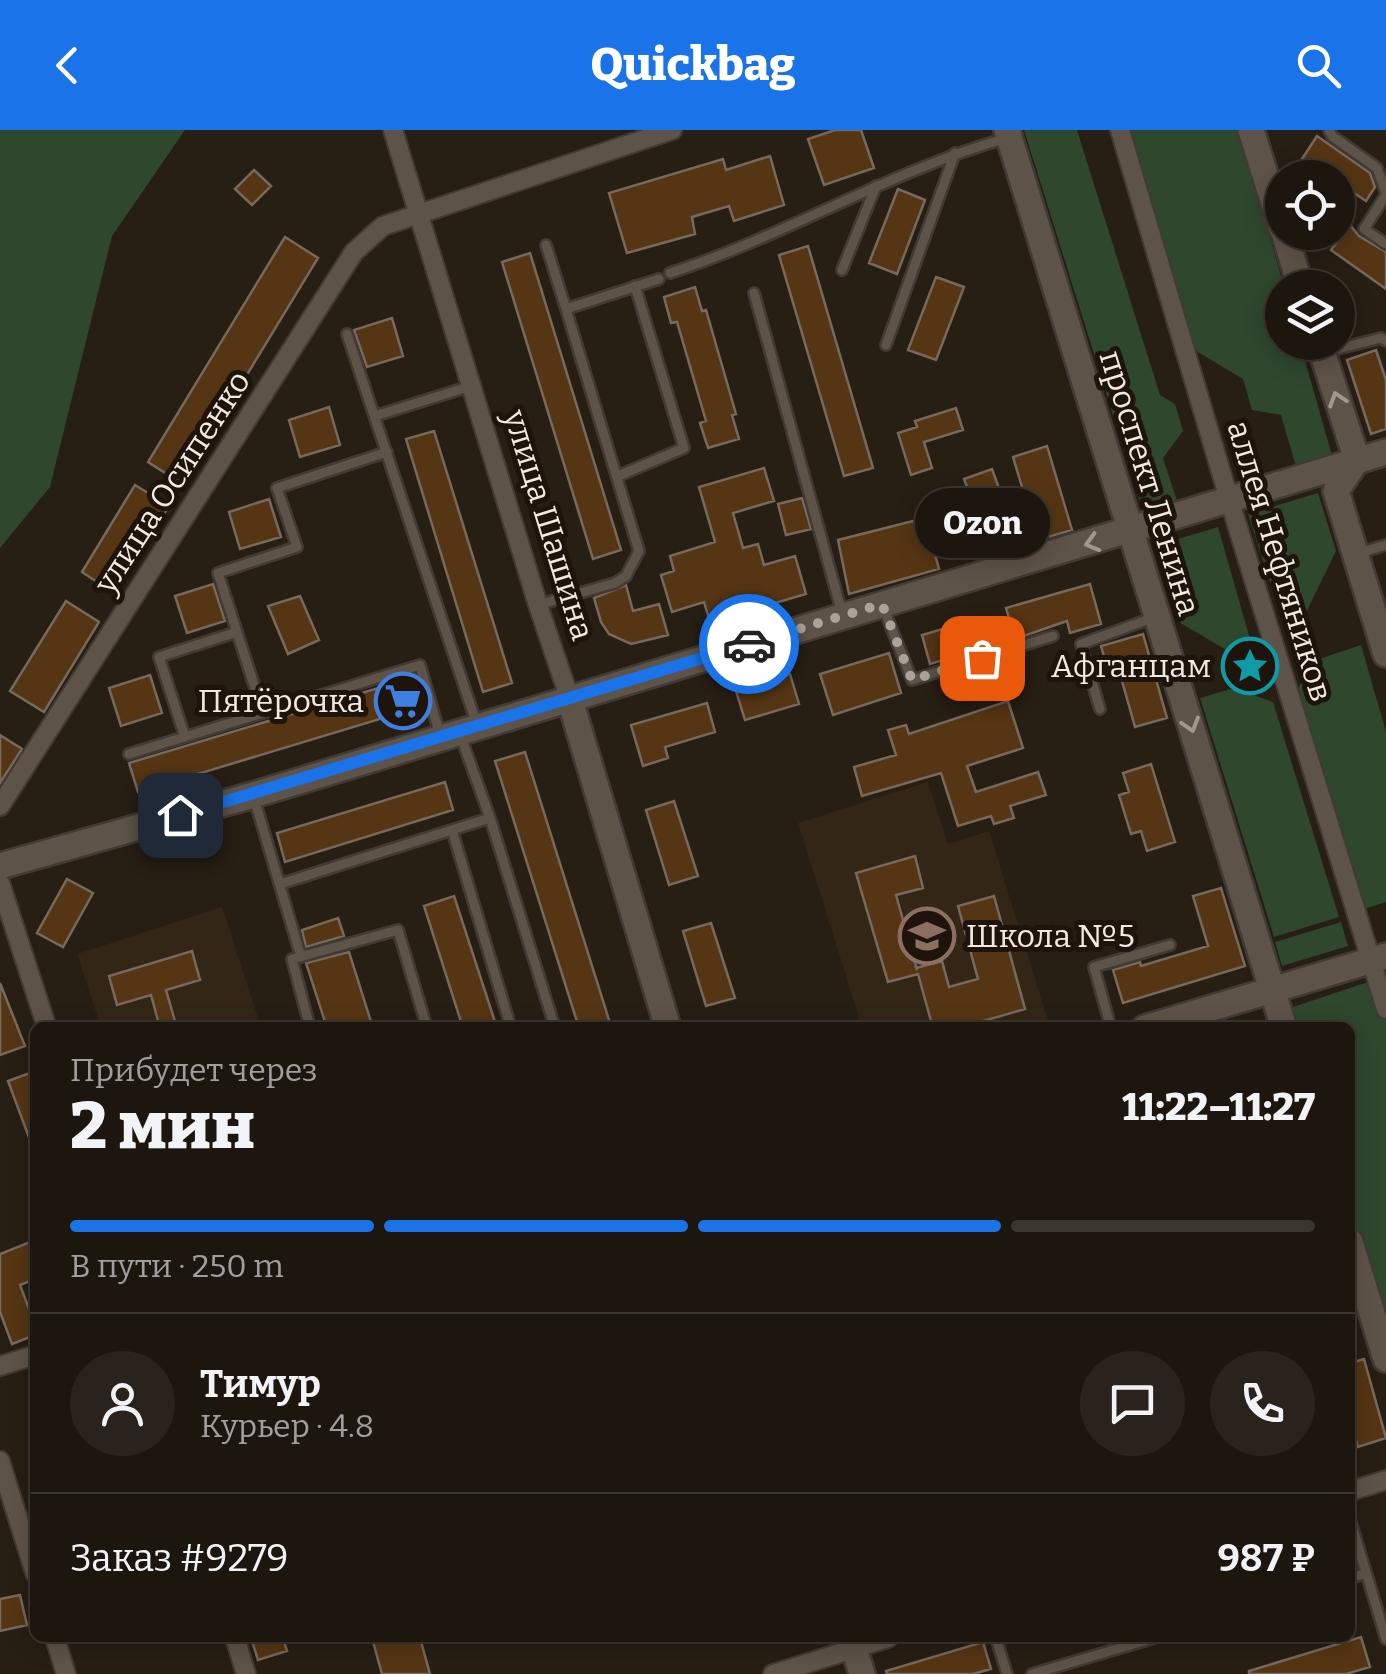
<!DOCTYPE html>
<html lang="ru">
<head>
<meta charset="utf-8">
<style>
	:root { --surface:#1d160f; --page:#2a231d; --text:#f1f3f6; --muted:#a09f9e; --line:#3b352f; --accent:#1a73e8 }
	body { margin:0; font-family:Bitter,serif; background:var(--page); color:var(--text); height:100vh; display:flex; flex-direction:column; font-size:38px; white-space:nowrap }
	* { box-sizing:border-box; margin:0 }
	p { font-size:32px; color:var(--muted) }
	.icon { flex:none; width:55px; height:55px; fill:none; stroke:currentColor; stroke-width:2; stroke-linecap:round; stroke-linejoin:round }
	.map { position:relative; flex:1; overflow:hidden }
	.side { position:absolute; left:30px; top:892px; width:1325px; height:620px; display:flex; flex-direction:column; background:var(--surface); border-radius:15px; box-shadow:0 5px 25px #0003,0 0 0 2px var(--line) }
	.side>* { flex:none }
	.tools { position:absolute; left:1265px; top:30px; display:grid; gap:20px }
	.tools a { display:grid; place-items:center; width:90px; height:90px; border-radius:50%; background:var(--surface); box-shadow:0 5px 25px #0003,0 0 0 2px var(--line); font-size:50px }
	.pin { position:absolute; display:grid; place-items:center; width:85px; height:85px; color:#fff; margin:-42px; border-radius:20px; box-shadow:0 5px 15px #0006 }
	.courier { position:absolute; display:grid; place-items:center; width:100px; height:100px; margin:-50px; border:8px solid #1a73e8; border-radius:50%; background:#fff; color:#222; box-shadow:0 2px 12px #0007 }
	.bubble { position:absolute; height:70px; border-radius:35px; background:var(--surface); box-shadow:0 5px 25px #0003,0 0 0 2px var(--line); font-size:32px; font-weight:800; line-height:70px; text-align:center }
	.headline em { font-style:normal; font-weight:800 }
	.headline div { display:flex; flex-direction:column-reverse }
	.headline { display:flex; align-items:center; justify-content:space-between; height:170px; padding:0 40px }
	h1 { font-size:65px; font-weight:800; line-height:75px }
	.bar { display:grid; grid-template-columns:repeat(4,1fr); gap:15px 10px; align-content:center; height:120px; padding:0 40px }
	.bar i { height:12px; border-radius:8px; background:var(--line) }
	.bar .active { background:var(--accent) }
	.bar p { grid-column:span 4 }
	.line { display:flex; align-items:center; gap:25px; padding:0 40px; border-top:2px solid var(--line) }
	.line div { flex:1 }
	.round { display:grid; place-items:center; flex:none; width:105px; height:105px; border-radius:52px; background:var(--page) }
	header { display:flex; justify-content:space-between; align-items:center; height:130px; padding:0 40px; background:var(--accent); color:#fff; font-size:45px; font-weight:800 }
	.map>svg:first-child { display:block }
	.built { fill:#342616 }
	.green { fill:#2e472d }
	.building { fill:#553513; stroke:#76695e; stroke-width:2.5 }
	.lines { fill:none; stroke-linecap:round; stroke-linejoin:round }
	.lane-casing { stroke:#423a34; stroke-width:14 }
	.street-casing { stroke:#423a34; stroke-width:22 }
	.secondary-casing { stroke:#423a34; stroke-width:30 }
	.lane { stroke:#5e5348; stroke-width:9 }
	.street { stroke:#5e5348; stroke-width:18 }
	.secondary { stroke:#5e5348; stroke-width:25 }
	.oneway { stroke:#a0978e }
	.done { stroke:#aaa39b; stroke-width:10; stroke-dasharray:0 18 }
	.route { stroke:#1a73e8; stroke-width:12 }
	.labels { text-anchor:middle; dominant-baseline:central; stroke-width:10; stroke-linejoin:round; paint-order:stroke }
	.street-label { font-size:32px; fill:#f1eae3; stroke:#1e140b }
	.poi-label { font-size:32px; fill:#f1eae3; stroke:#1e140b; text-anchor:end }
</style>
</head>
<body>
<header><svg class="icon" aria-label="back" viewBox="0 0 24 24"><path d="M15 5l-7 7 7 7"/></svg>Quickbag<svg class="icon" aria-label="search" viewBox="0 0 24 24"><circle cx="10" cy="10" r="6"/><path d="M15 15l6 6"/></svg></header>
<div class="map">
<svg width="1386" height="1544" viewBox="0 0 1386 1544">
	<rect width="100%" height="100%" fill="#271e14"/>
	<path class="built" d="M928 652 948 714 989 701 1050 897H862L798 693Z
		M222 777 261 897H101L77 824Z"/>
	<path class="green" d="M0 0H185L112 106 50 357 0 418Z
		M1024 0H1077L1160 265 1175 274 1183 301 1163 328 1179 377 1145 387Z
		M1128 0H1240L1284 157 1282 212 1300 213 1333 329 1297 340 1281 285 1252 280 1243 249 1183 213Z
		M1318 363 1336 421 1298 499 1284 495 1248 384Z
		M1218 397 1250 509 1238 527 1179 492 1155 416Z
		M1361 515 1386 602V772L1364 779 1296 562 1313 531Z
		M1244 555 1256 566 1273 572 1339 787 1274 807 1200 568Z
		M1341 792 1348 816 1282 836 1275 812Z
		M1386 846V1214L1350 1092V898L1292 897 1287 879Z"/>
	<path class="building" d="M835 0H861L874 38 824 55 808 9Z
		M1317 6 1370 43 1375 57 1366 71 1338 52V48H1330L1302 29Z
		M770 26 784 75 734 91 729 76 692 87 695 104 627 123 609 63 723 29 726 40Z
		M254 40 271 56 252 75 235 59Z
		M898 59 925 70 897 144 869 133Z
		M1350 95 1359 106 1386 122V159L1331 120Z
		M285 107 318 128 181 353 148 332Z
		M808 116 873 338 844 346 779 125Z
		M530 123 621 420 593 429 502 132Z
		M936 147 964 157 936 230 908 220Z
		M695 157 702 181 706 180 736 284 732 285 739 309 708 318 700 293 706 291 677 192 671 193 664 167Z
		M392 188 403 226 367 237 354 200Z
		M1376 220 1386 250V299L1371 304 1347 230Z
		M329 277 340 315 300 327 289 290Z
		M956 278 963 300 924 312 932 338 911 345 898 303 917 297 915 291Z
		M434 301 512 553 483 562 406 309Z
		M1047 316 1072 400 1038 410 1013 327Z
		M764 338 774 371 733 383 743 418 758 414 764 435 795 426 806 464 710 492 704 472 672 482 661 445 674 441 670 426 715 412 699 357Z
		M992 339 1020 416 998 422 986 381 977 385 964 349Z
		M135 355 169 376 115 464 82 442Z
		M802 368 811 399 786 405 778 374Z
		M269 369 281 407 240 419 229 382Z
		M925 388 939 439 849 464 838 410Z
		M213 454 225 491 187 503 175 466Z
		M1090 454 1101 494 1070 503 1067 491 1015 509 1006 478Z
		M626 455 633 481 659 474 668 505 631 514 609 504 601 492 594 468Z
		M300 466 319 510 288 524 268 476Z
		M66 471 99 492 44 582 10 561Z
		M976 489 984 518 930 534 922 505Z
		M1143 504 1167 588 1135 597 1120 544 1110 547 1101 516Z
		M889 523 901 563 833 585 820 544Z
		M790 544 799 574 745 590 736 561Z
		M150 545 162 583 121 596 109 558Z
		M415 547 423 576 138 662 129 633Z
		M1008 571 1023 618 967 636 976 662 1038 642 1046 665 1010 676 1014 688 994 694 991 686 958 696 941 643 862 666 854 637 896 625 888 600 906 595 909 604Z
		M707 573 715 602 665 617 668 628 643 636 631 595Z
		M0 605 22 619 0 653Z
		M525 622 609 890 586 898H579L495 631Z
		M1151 634 1175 712 1147 721 1141 701 1131 704 1119 665 1129 662 1123 643Z
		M445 652 453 680 285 732 277 703Z
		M674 671 698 746 669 755 646 680Z
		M915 726 923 758 896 765 917 840 916 838 942 831 949 857 978 849 958 776 994 766 1025 879 959 898H933L918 844 888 852 856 743Z
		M67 749 93 763 63 817 37 803Z
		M1221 758 1245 836 1123 873 1113 840 1140 832 1141 836 1208 816 1193 766Z
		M454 766 497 898H463L424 776Z
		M338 788 344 806 306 817 302 800Z
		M711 793 735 868 706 876 683 801Z
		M192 821 200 850 166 860 177 898H160L151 865 117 875 109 846Z
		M349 822 373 898H327L306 833Z
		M0 853 25 916 0 925Z
		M35 941V1021H34L8 951Z
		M35 1110V1149L20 1155 35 1195V1205L12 1214 0 1182V1124Z
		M1364 1229 1386 1308 1358 1317 1350 1290V1233Z
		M20 1465 27 1495 0 1501V1469Z
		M1361 1507 1370 1537 1346 1544H1249V1541Z
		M251 1508H283L287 1521 258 1530Z
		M372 1508H420L430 1544H382Z
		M983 1512 991 1539 973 1544H887L886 1541Z"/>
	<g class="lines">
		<g class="lane-casing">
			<path id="lane" d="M1329 0 1332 6 1377 38 1386 63
				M1386 65 1364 99 1386 114
				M546 115 566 179
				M842 140 876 56
				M670 143C785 106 890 41 1007 8
				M754 163 842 483
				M347 204 477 595
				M886 215 955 23
				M1325 222 1381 208 1386 211
				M375 286 471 256
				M618 346 684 318 635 156
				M1359 423 1386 415
				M538 475 615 453 626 446 639 421 566 179 659 149
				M883 477 912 550 1053 506
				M1100 579 1081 514 1155 487
				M263 583 218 443 297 417 277 358 387 322
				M185 607 159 527 237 502
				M129 624 420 535 440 605
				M254 668 301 827
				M490 688 555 898
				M452 700 511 898
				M280 754 490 688 461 607
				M310 898 292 829 398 800 427 898
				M1111 898 1094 837 1170 815
				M1350 1389 1386 1509
				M1350 1448 1366 1443
				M996 1508 1007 1544
				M1032 1544 1154 1508"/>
		</g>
		<g class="street-casing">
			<path id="street" d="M393 0 538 475 570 570
				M1120 0 1229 369 1386 879
				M0 676 354 122 383 96 672 0
				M0 753 47 898
				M0 1236 35 1225
				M0 1331 35 1443
				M1350 1361 1386 1350
				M55 1508 66 1544
				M235 1508 246 1544
				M773 1544 888 1508"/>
		</g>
		<g class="secondary-casing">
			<path id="secondary" d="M1007 0 1284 898
				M1251 0 1282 99
				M1284 102 1301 158
				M1319 212 1357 330 1336 361 1386 524
				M570 570 668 898
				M0 736 253 665 1386 322
				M1145 898 1386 826
				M1350 1112 1386 1229
				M851 1508 862 1544"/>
		</g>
		<use href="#lane" class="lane"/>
		<use href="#street" class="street"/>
		<use href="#secondary" class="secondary"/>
	</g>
	<defs><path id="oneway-chevron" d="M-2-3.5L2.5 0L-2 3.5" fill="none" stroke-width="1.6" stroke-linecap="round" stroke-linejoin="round" transform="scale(2.5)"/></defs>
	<g class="oneway">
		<use href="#oneway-chevron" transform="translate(1337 269) rotate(-108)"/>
		<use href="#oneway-chevron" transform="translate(1092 413) rotate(164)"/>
		<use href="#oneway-chevron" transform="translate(1191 595) rotate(73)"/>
	</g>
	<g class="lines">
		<path class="done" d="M749 514 882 474 912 550 982 528"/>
		<path class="route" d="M180 685 749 514"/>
	</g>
	<defs>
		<g id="sight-ring" transform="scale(2.875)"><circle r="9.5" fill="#1e140b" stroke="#0f9aa8" stroke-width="1.5"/><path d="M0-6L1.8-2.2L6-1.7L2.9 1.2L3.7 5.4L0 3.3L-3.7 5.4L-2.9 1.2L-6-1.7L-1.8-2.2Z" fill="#0f9aa8"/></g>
		<g id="supermarket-ring" transform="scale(2.875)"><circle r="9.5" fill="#1e140b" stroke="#3f7fe0" stroke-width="1.5"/><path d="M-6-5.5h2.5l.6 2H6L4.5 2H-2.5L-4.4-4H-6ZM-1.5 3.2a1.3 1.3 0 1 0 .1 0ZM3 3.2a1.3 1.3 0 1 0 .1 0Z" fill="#3f7fe0"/></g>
		<g id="school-ring" transform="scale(2.875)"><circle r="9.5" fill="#1e140b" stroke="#8d6e63" stroke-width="1.5"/><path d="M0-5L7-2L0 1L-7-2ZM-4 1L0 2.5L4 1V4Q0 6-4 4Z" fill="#8d6e63"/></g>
	</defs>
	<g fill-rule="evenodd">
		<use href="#sight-ring" x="1250" y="536"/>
		<use href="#supermarket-ring" x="403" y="571"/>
		<use href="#school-ring" x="927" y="806"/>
	</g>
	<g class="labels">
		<g class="street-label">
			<text transform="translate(172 352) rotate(-57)">улица Осипенко</text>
			<text transform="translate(1150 353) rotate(73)">проспект Ленина</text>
			<text transform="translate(549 395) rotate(73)">улица Шашина</text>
			<text transform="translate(1280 431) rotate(73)">аллея Нефтяников</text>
		</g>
		<g class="poi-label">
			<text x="1211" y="536">Афганцам</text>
			<text x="364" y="571">Пятёрочка</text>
			<text x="966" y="806" text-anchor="start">Школа №5</text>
		</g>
	</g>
</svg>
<div class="tools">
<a><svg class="icon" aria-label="locate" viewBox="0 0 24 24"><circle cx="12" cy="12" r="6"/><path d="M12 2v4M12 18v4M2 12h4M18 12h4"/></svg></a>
<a><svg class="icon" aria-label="layers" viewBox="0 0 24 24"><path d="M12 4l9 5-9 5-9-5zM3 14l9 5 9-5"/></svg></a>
</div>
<div class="pin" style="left:982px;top:528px;background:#ea580c"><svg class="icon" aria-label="bag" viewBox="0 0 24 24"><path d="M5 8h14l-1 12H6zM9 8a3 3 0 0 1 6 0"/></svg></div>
<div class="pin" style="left:180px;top:685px;background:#1f2937"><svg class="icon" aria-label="home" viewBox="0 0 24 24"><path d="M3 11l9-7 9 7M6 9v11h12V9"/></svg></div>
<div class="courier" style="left:749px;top:514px"><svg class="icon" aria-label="car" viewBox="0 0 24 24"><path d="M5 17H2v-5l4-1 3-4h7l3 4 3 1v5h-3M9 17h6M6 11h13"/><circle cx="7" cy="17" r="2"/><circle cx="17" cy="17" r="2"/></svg></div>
<div class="bubble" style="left:915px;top:358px;width:135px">Ozon</div>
<section class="side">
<div class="headline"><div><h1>2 мин</h1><p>Прибудет через</p></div><em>11:22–11:27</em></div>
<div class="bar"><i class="active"></i><i class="active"></i><i class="active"></i><i></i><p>В пути · 250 m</p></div>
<div class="line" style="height:180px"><a class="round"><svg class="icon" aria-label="person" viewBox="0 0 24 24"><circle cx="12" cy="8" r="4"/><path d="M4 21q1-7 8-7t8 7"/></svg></a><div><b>Тимур</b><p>Курьер · 4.8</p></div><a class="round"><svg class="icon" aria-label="chat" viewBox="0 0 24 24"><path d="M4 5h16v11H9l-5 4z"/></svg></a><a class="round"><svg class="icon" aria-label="phone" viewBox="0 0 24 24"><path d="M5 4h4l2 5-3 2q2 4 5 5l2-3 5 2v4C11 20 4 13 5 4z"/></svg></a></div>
<div class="line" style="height:130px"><div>Заказ #9279</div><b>987 ₽</b></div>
</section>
</div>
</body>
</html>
